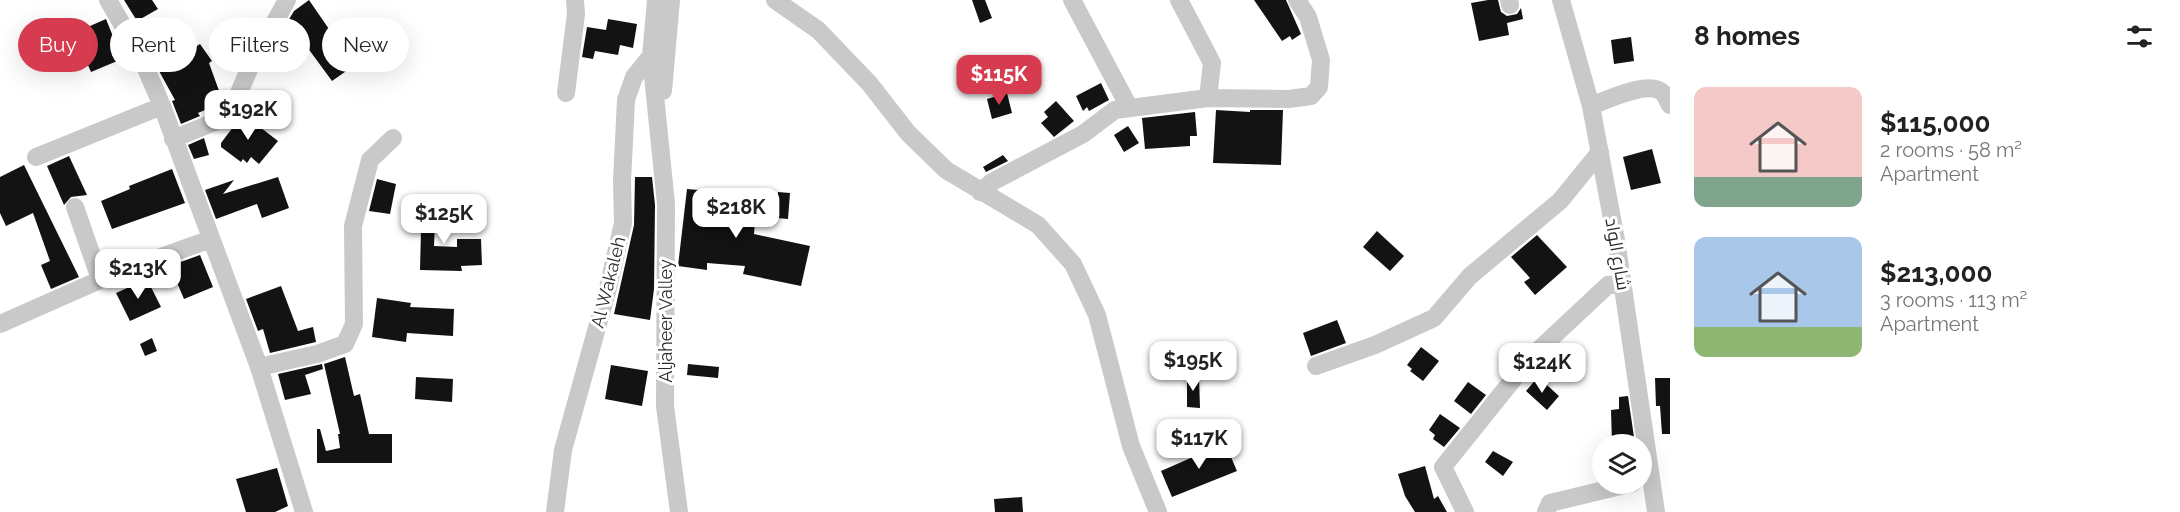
<!DOCTYPE html>
<html lang="en">
<head>
<meta charset="utf-8">
<style>
  body { margin:0; font-family:Raleway,Cairo,sans-serif; background:#f2f2f2; color:#222; height:100vh; display:flex; flex-direction:column; font-size:22px; white-space:nowrap }
  * { box-sizing:border-box; margin:0 }
  p { font-size:20px; color:#767676 }
  .icon { flex:none; width:33px; height:33px; fill:none; stroke:currentColor; stroke-width:2; stroke-linecap:round; stroke-linejoin:round }
  .map { position:relative; flex:1; overflow:hidden }
  .side { display:flex; flex-direction:column; background:#fff; width:510px }
  .side>* { flex:none }
  .guide { position:absolute; left:18px; top:18px; width:570px; height:54px; display:flex; gap:12px }
  .controls { position:absolute; left:1592px; top:434px; display:grid; gap:12px }
  .controls a { display:grid; place-items:center; width:60px; height:60px; border-radius:50%; background:#fff; box-shadow:0 6px 24px #0002; font-size:30px }
  .price { position:absolute; translate:-50% -51px; padding:0 14px; border-radius:12px; background:#fff; color:#222; font-size:20px; line-height:39px; filter:drop-shadow(0 2px 3px #0008) }
  .price::after { content:''; position:absolute; left:50%; top:36px; width:18px; height:14px; margin-left:-9px; background:inherit; clip-path:polygon(0 0,100% 0,50% 100%) }
  .price.active { background:#d63b4f; color:#fff }
  ul { padding:0; list-style:none }
  li { display:flex; align-items:center; gap:18px; height:150px; padding:0 24px }
  li span { display:grid; place-items:center; flex:none; width:168px; height:120px; border-radius:12px; color:#555 }
  li>.icon { margin-inline-start:auto }
  span .icon { width:72px; height:72px; fill:#fffc; stroke-width:1 }
  li b { font-size:26px }
  h2 { display:flex; justify-content:space-between; align-items:center; height:72px; padding:0 24px; font-size:26px }
  .tag { padding:0 21px; border-radius:27px; background:#fff; box-shadow:0 6px 24px #0002; font-size:21px; line-height:54px }
  .tag.active { background:#d63b4f; color:#fff }
  main { display:flex; flex:1; min-height:0 }
  .map>svg:first-child { display:block }
  .building { fill:#131313 }
  .lines { fill:none; stroke-linecap:round; stroke-linejoin:round }
  .minor { stroke:#c9c9c9; stroke-width:18 }
  .labels { text-anchor:middle; dominant-baseline:central; stroke-width:6; stroke-linejoin:round; paint-order:stroke }
  .street-label { font-size:18px; fill:#2c2c2c; stroke:#fff }
</style>
</head>
<body>
<main>
<div class="map">
<svg width="1670" height="512" viewBox="0 0 1670 512">
  <rect width="100%" height="100%" fill="#fff"/>
  <path class="building" d="M124,0H152L158,9L137,21Z
    M309,0L331,32L338,27L362,60L332,81L288,21L294,11Z
    M972,0H985L992,18L980,23Z
    M1254,0H1286L1301,34L1292,40L1290,36L1282,41Z
    M1488,0H1498L1501,12L1507,16L1517,14L1521,8L1523,19L1507,23L1509,35L1479,41L1471,3Z
    M106,19L122,59L91,72L74,33Z
    M608,19L637,24L633,48L620,45L618,55L595,51L593,59L582,57L587,27L606,30Z
    M1631,37L1634,61L1614,64L1611,40Z
    M200,44L212,61L209,63L222,99L216,100L212,107L198,113L200,116L181,124L172,101L175,100L159,71Z
    M1101,83L1109,100L1089,111L1087,107L1083,111L1076,96Z
    M1007,93L1012,113L992,119L987,99Z
    M1056,101L1074,121L1054,137L1041,123L1048,117L1044,112Z
    M1216,110L1250,112V110H1283L1281,165L1213,163Z
    M1195,112L1197,136H1190V146L1145,149L1142,118Z
    M243,114L278,141L259,164L251,157L247,163L243,159L241,162L221,147V143Z
    M1128,126L1139,143L1124,152L1114,135Z
    M204,138L209,155L194,159L188,145Z
    M1652,149L1661,183L1631,190L1623,157Z
    M1003,155L1008,161L986,172L983,167Z
    M69,156L87,195L71,197L64,205L47,166Z
    M24,165L79,277L51,289L41,265L50,261L33,213L6,226L0,213V177Z
    M172,169L185,203L112,229L101,201L130,189L129,186Z
    M278,177L289,208L262,218L257,204L216,219L205,190L234,180L223,194Z
    M635,177H652L655,205L654,289L650,320L614,314L634,225Z
    M377,179L396,184L390,214L369,211Z
    M687,189L757,195L754,234L810,246L801,286L743,274L745,266L707,263V270L678,266Z
    M778,192L790,193L788,219L777,218Z
    M417,202H436L434,246L457,247V239H481L482,265L461,266L462,271L420,270L421,230H416Z
    M1377,231L1404,256L1390,271L1363,247Z
    M1537,235L1567,267L1535,295L1524,282L1530,278L1511,257Z
    M200,255L213,287L184,299L172,271L177,269L175,264Z
    M147,279L161,307L130,321L116,293Z
    M281,286L298,331L313,327L316,342L270,353L263,329L258,331L246,299Z
    M377,298L411,303L410,307L454,309L453,336L407,333L406,342L372,337Z
    M1337,320L1346,343L1311,356L1303,333Z
    M152,338L157,351L145,356L140,344Z
    M1421,347L1439,361L1423,381L1410,371L1412,369L1407,365Z
    M345,357L354,396L360,394L369,434H392V463H317V429H320L326,451L340,448L338,434H340L324,364Z
    M322,364L323,369L305,375L311,394L285,400L278,374Z
    M688,364L719,367L718,378L687,375Z
    M611,365L648,371L642,406L605,399Z
    M416,377L453,379L452,402L415,399Z
    M1187,377H1199L1200,408L1187,407Z
    M1538,377L1559,396L1547,410L1526,391Z
    M1655,378H1670V434H1662L1660,406H1656Z
    M1468,382L1486,395L1471,414L1454,401Z
    M1628,396L1635,444H1612L1611,410L1619,409V397Z
    M1440,414L1460,428L1444,447L1433,439L1435,435L1429,430Z
    M1225,443L1237,471L1172,497L1161,471Z
    M1493,451L1513,462L1503,476L1485,462Z
    M1425,466L1434,499L1438,496L1447,512H1415L1405,496L1398,474Z
    M277,468L288,506L275,512H246L236,479Z
    M1022,497L1023,512H995L994,499Z"/>
  <g class="lines">
    <path class="minor" d="M108,0L141,57L162,106L259,367L304,512
      M656,0L651,56L666,204L665,406L679,512
      M775,0L818,30L869,83L908,133L946,170L1038,225L1073,264L1097,315L1131,446L1158,512
      M1072,0L1129,107
      M1179,0L1212,63L1208,98
      M1509,0L1510,5
      M1561,0L1591,106L1616,240L1656,512
      M663,91L671,0
      M566,93L576,14L575,0
      M1591,106C1607,100 1649,79 1663,93C1666,96 1668,102 1670,105
      M173,139L212,123L235,102L250,67L287,0
      M36,157L162,106
      M980,192L992,182L1083,134L1115,110L1208,98L1289,99L1311,96L1319,87L1321,60L1308,17L1297,0
      M75,207L100,279
      M0,324L111,275L211,239
      M1316,366L1375,345L1434,318L1470,276L1560,201L1600,152
      M259,367L317,354L345,344L354,324L353,226L370,160L393,138
      M555,512L563,450L608,288L623,223L622,181L626,100L634,77L651,56
      M1465,512L1443,467L1531,357L1608,285L1623,283
      M1546,512L1550,503L1633,483"/>
  </g>
  <g class="labels">
    <g class="street-label">
      <text transform="translate(1618 254) rotate(80)">شارع الواد</text>
      <text transform="translate(608 282) rotate(-76)">Al Wakaleh</text>
      <text transform="translate(665 321) rotate(-90)">Aljaheer Valley</text>
    </g>
  </g>
</svg>
<div class="controls">
<a><svg class="icon" aria-label="layers" viewBox="0 0 24 24"><path d="M12 4l9 5-9 5-9-5zM3 14l9 5 9-5"/></svg></a>
</div>
<b class="price active" style="left:999px;top:106px">$115K</b>
<b class="price" style="left:248px;top:141px">$192K</b>
<b class="price" style="left:736px;top:239px">$218K</b>
<b class="price" style="left:444px;top:245px">$125K</b>
<b class="price" style="left:138px;top:300px">$213K</b>
<b class="price" style="left:1193px;top:392px">$195K</b>
<b class="price" style="left:1542px;top:394px">$124K</b>
<b class="price" style="left:1199px;top:470px">$117K</b>
<div class="guide">
<a class="tag active">Buy</a>
<a class="tag">Rent</a>
<a class="tag">Filters</a>
<a class="tag">New</a>
</div>
</div>
<section class="side">
<h2>8 homes<svg class="icon" aria-label="filters" viewBox="0 0 24 24"><path d="M4 7h16M4 17h16"/><circle cx="9" cy="7" r="2"/><circle cx="15" cy="17" r="2"/></svg></h2>
<ul>
<li><span style="background:linear-gradient(#f6c9c9 75%,#7fa58c 0)"><svg class="icon" aria-label="home" viewBox="0 0 24 24"><path d="M3 11l9-7 9 7M6 9v11h12V9"/></svg></span><div><b>$115,000</b><p>2 rooms · 58 m²</p><p>Apartment</p></div></li>
<li><span style="background:linear-gradient(#a9c7e8 75%,#8fb573 0)"><svg class="icon" aria-label="home" viewBox="0 0 24 24"><path d="M3 11l9-7 9 7M6 9v11h12V9"/></svg></span><div><b>$213,000</b><p>3 rooms · 113 m²</p><p>Apartment</p></div></li>
</ul>
</section>
</main>
</body>
</html>
